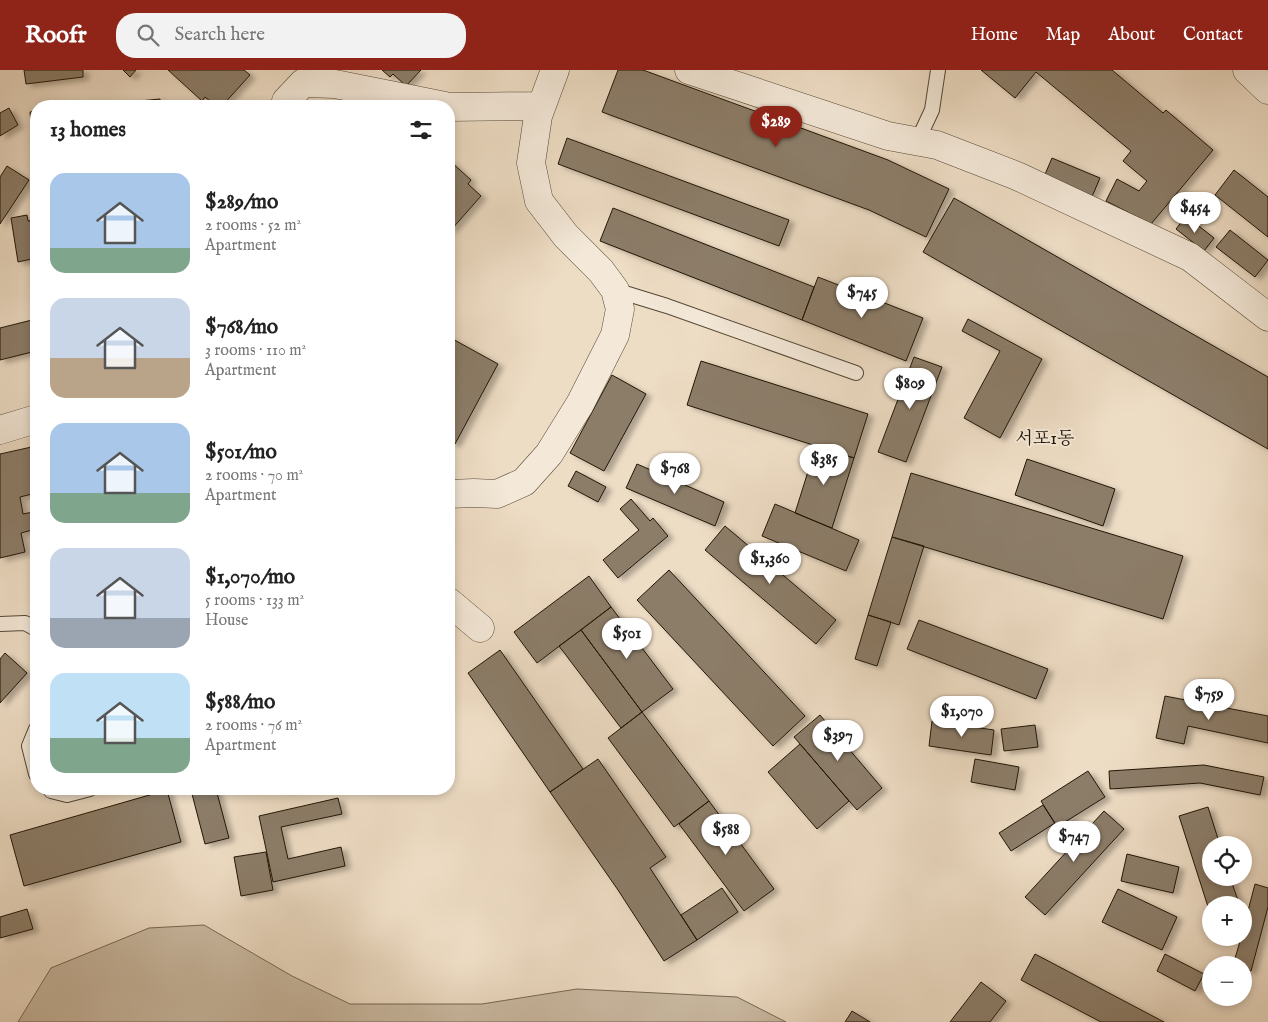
<!DOCTYPE html>
<html lang="en">
<head>
<meta charset="utf-8">
<style>
  body { margin:0; font-family:"IM FELL English","Noto Serif KR",serif; background:#f2f2f2; color:#222; height:100vh; display:flex; flex-direction:column; font-size:19px; white-space:nowrap }
  * { box-sizing:border-box; margin:0 }
  p { font-size:16px; color:#767676 }
  .icon { flex:none; width:28px; height:28px; fill:none; stroke:currentColor; stroke-width:2; stroke-linecap:round; stroke-linejoin:round }
  .map { position:relative; flex:1; overflow:hidden }
  .sheet { position:absolute; left:30px; top:30px; width:425px; height:695px; display:flex; flex-direction:column; background:#fff; border-radius:20px; box-shadow:0 2px 8px #0003 }
  .sheet>* { flex:none }
  .buttons { position:absolute; left:1202px; top:766px; display:grid; gap:10px }
  .buttons a { display:grid; place-items:center; width:50px; height:50px; border-radius:50%; background:#fff; box-shadow:0 2px 8px #0003; font-size:25px }
  .price { position:absolute; translate:-50% -42px; padding:0 11px; border-radius:18px; background:#fff; color:#222; font-size:16px; line-height:32px; filter:drop-shadow(0 1px 2px #0008) }
  .price::after { content:''; position:absolute; left:50%; top:30px; width:15px; height:11px; margin-left:-8px; background:inherit; clip-path:polygon(0 0,100% 0,50% 100%) }
  .price.selected { background:#8f2418; color:#fff }
  ul { padding:0; list-style:none }
  li { display:flex; align-items:center; gap:15px; height:125px; padding:0 20px }
  li span { display:grid; place-items:center; flex:none; width:140px; height:100px; border-radius:15px; color:#555 }
  li>.icon { margin-inline-start:auto }
  span .icon { width:60px; height:60px; fill:#fffc; stroke-width:1 }
  li b { font-size:21px }
  h2 { display:flex; justify-content:space-between; align-items:center; height:60px; padding:0 20px; font-size:21px }
  header { display:flex; align-items:center; gap:30px; box-sizing:border-box; height:70px; padding:0 25px; background:#8f2418; color:#fff }
  header strong { font-size:24px }
  nav { display:flex; gap:28px; margin-inline-start:auto; font-size:18px }
  .search { width:350px; height:45px; background:#f2f2f2; display:flex; align-items:center; gap:12px; box-sizing:border-box; padding:0 18px; border-radius:20px; color:#767676; font-size:19px }
  .map>svg:first-child { display:block }
  .green { fill:#cbbba4; stroke:#766854 }
  .building { fill:#8c7d69; stroke:#211605; filter:url(#shadow) }
  .lines { fill:none; stroke-linecap:round; stroke-linejoin:round }
  .service-casing { stroke:#544835; stroke-width:16 }
  .minor-casing { stroke:#544835; stroke-width:29 }
  .service { stroke:#f4e9d9; stroke-width:14 }
  .minor { stroke:#f4e9d9; stroke-width:28 }
  .labels { text-anchor:middle; dominant-baseline:central; stroke-width:4; stroke-linejoin:round; paint-order:stroke }
  .quarter-label { font-size:18px; fill:#211605; stroke:#f4e9d9 }
</style>
</head>
<body>
<header>
<strong>Roofr</strong>
<div class="search"><svg class="icon" aria-label="search" viewBox="0 0 24 24"><circle cx="10" cy="10" r="6"/><path d="M15 15l6 6"/></svg>Search here</div>
<nav><a>Home</a><a>Map</a><a>About</a><a>Contact</a></nav>
</header>
<div class="map">
<svg width="1268" height="952" viewBox="0 0 1268 952">
  <defs>
    <filter id="shadow"><feDropShadow dx="5.5" dy="3" stdDeviation="2.5" flood-color="#0004"/></filter>
  </defs>
  <rect width="100%" height="100%" fill="#eeddc5"/>
  <filter id="stains"><feTurbulence type="fractalNoise" baseFrequency=".004" numOctaves="4"/><feColorMatrix values="0 0 0 0 .2 0 0 0 0 .09 0 0 0 0 .02 0 0 0 .5 -.17"/></filter>
  <radialGradient id="worn" r=".72"><stop offset=".6" stop-color="#630" stop-opacity="0"/><stop offset="1" stop-color="#630" stop-opacity=".3"/></radialGradient>
  <path class="green" d="M204,855L292,906L350,934H482L577,919L737,927L786,952H18L51,898L149,858Z"/>
  <path class="building" d="M24,0H83V7L26,14Z
    M123,0H136L130,7Z
    M168,0H244L250,5L222,36H216L205,27L202,31Z
    M382,0H421L406,16L393,4L390,7Z
    M618,0H643L888,90L949,119L926,167L869,140L602,42Z
    M981,0H1112L1163,43L1166,40L1213,80L1151,154L1106,131L1117,109L1139,121L1147,111L1123,91L1131,81L1036,2L1015,28Z
    M160,29L161,36H98V35Z
    M9,38L18,55L0,66V43Z
    M36,41V73L33,74L30,42Z
    M567,68L789,150L779,176L558,94Z
    M1052,88L1100,108L1091,129L1043,109Z
    M449,90L471,110L468,114L481,126L451,160L449,158Z
    M7,96L29,110L0,154V107Z
    M1234,100L1268,127V167L1215,125Z
    M954,128L1268,307V379L923,182Z
    M613,138L814,217L802,250L600,171Z
    M27,145L28,151L36,150V188L18,192L11,148Z
    M1186,146L1214,168L1204,181L1176,159Z
    M1230,160L1268,190L1255,207L1216,177Z
    M818,207L923,248L906,291L802,250Z
    M36,249V281L0,290V258Z
    M968,249L1042,289L1000,368L964,348L1000,281L962,261Z
    M449,267L498,294L455,374L449,371Z
    M914,287L942,297L906,392L878,382Z
    M701,291L868,344L854,388L687,335Z
    M612,305L646,324L604,401L570,383Z
    M36,376V423L20,427L23,444L33,442L36,459L21,463L25,482L0,488V384Z
    M816,376L854,388L832,458L795,443Z
    M1027,389L1115,419L1103,456L1015,425Z
    M637,394L724,432L715,456L626,418Z
    M576,401L606,417L598,432L568,416Z
    M911,403L1183,486L1163,549L892,467Z
    M631,429L650,451L653,448L668,466L618,508L603,490L639,460L620,439Z
    M775,434L859,470L846,501L762,466Z
    M725,456L836,550L816,574L705,480Z
    M892,467L924,476L899,555L868,545Z
    M669,500L805,646L773,676L637,530Z
    M589,506L611,537L537,593L514,562Z
    M611,537L673,619L642,642L581,560Z
    M868,545L891,552L877,596L855,589Z
    M919,550L1048,599L1036,629L907,579Z
    M581,560L642,642L621,658L559,576Z
    M500,580L583,699L550,722L468,603Z
    M5,583L27,603L0,633V589Z
    M1165,626L1268,646V673L1188,656L1184,674L1156,668Z
    M642,642L709,731L674,757L608,668Z
    M820,645L882,718L857,740L794,667Z
    M932,651L994,660L991,685L929,676Z
    M1035,655L1038,677L1004,681L1001,659Z
    M800,674L849,731L817,759L768,702Z
    M598,689L666,787L650,798L697,870L664,891L618,820L550,722Z
    M975,689L1019,697L1015,720L971,712Z
    M1204,695L1264,707L1260,725L1200,713L1110,719L1109,701Z
    M1088,701L1105,727L1057,757L1041,731Z
    M208,719H216L229,768L205,774L192,724Z
    M167,720L181,772L24,816L10,765Z
    M338,728L342,744L281,757L288,789L341,777L345,796L273,812L259,746Z
    M709,731L774,819L744,841L679,754Z
    M1043,735L1055,753L1011,781L999,763Z
    M1208,737L1220,775H1211V808H1230L1239,833L1233,835H1211L1210,843L1179,746Z
    M1104,741L1124,759L1045,845L1025,827Z
    M266,782L273,820L241,826L234,787Z
    M1127,784L1179,797L1173,823L1121,811Z
    M1255,814L1268,818V837L1251,901L1244,899V895H1233L1241,868H1244V856Z
    M722,818L738,842L697,870L681,845Z
    M1118,819L1177,847L1162,880L1102,852Z
    M27,839L33,859L0,868V847Z
    M1035,884L1164,952H1101L1021,910Z
    M1165,884L1204,904L1195,921L1157,901Z
    M981,912L1006,931L990,952H950Z
    M852,941L870,952H845Z"/>
  <g class="lines">
    <defs>
      <path id="service" d="M917,72L932,40L938,0
        M615,220L667,236L856,303
        M0,554L25,553L36,559
        M36,659L29,676L36,704
        M50,719L51,721L67,725L90,719"/>
      <path id="minor" d="M689,0L888,66L937,75L1017,106L1190,187L1268,247
        M1247,0L1268,20
        M285,36L286,31L303,13L335,14L445,36
        M449,37L541,36
        M0,360L36,349
        M449,424L474,423L497,424L524,412L549,384L580,334L615,265L620,239L615,220L601,201L566,166L539,131L531,93L538,46L555,0
        M449,532L480,558"/>
    </defs>
    <use href="#service" class="service-casing"/>
    <use href="#minor" class="minor-casing"/>
    <use href="#service" class="service"/>
    <use href="#minor" class="minor"/>
  </g>
  <g class="labels">
    <g class="quarter-label">
      <text x="1045" y="369">서포1동</text>
    </g>
  </g>
  <rect width="100%" height="100%" filter="url(#stains)"/>
  <rect width="100%" height="100%" fill="url(#worn)"/>
</svg>
<div class="buttons">
<a><svg class="icon" aria-label="locate" viewBox="0 0 24 24"><circle cx="12" cy="12" r="6"/><path d="M12 2v4M12 18v4M2 12h4M18 12h4"/></svg></a>
<a>+</a>
<a>−</a>
</div>
<b class="price selected" style="left:776px;top:78px">$289</b>
<b class="price" style="left:1195px;top:164px">$454</b>
<b class="price" style="left:862px;top:249px">$745</b>
<b class="price" style="left:910px;top:340px">$809</b>
<b class="price" style="left:824px;top:416px">$385</b>
<b class="price" style="left:675px;top:425px">$768</b>
<b class="price" style="left:770px;top:515px">$1,360</b>
<b class="price" style="left:627px;top:590px">$501</b>
<b class="price" style="left:1209px;top:651px">$759</b>
<b class="price" style="left:962px;top:668px">$1,070</b>
<b class="price" style="left:838px;top:692px">$397</b>
<b class="price" style="left:726px;top:786px">$588</b>
<b class="price" style="left:1074px;top:793px">$747</b>
<section class="sheet">
<h2>13 homes<svg class="icon" aria-label="filters" viewBox="0 0 24 24"><path d="M4 7h16M4 17h16"/><circle cx="9" cy="7" r="2"/><circle cx="15" cy="17" r="2"/></svg></h2>
<ul>
<li><span style="background:linear-gradient(#a9c7e8 75%,#7fa58c 0)"><svg class="icon" aria-label="home" viewBox="0 0 24 24"><path d="M3 11l9-7 9 7M6 9v11h12V9"/></svg></span><div><b>$289/mo</b><p>2 rooms · 52 m²</p><p>Apartment</p></div></li>
<li><span style="background:linear-gradient(#c9d6e8 60%,#b9a48a 0)"><svg class="icon" aria-label="home" viewBox="0 0 24 24"><path d="M3 11l9-7 9 7M6 9v11h12V9"/></svg></span><div><b>$768/mo</b><p>3 rooms · 110 m²</p><p>Apartment</p></div></li>
<li><span style="background:linear-gradient(#a9c7e8 70%,#7fa58c 0)"><svg class="icon" aria-label="home" viewBox="0 0 24 24"><path d="M3 11l9-7 9 7M6 9v11h12V9"/></svg></span><div><b>$501/mo</b><p>2 rooms · 70 m²</p><p>Apartment</p></div></li>
<li><span style="background:linear-gradient(#c9d6e8 70%,#9aa5b1 0)"><svg class="icon" aria-label="home" viewBox="0 0 24 24"><path d="M3 11l9-7 9 7M6 9v11h12V9"/></svg></span><div><b>$1,070/mo</b><p>5 rooms · 133 m²</p><p>House</p></div></li>
<li><span style="background:linear-gradient(#bfe0f5 65%,#7fa58c 0)"><svg class="icon" aria-label="home" viewBox="0 0 24 24"><path d="M3 11l9-7 9 7M6 9v11h12V9"/></svg></span><div><b>$588/mo</b><p>2 rooms · 76 m²</p><p>Apartment</p></div></li>
</ul>
</section>
</div>
</body>
</html>
